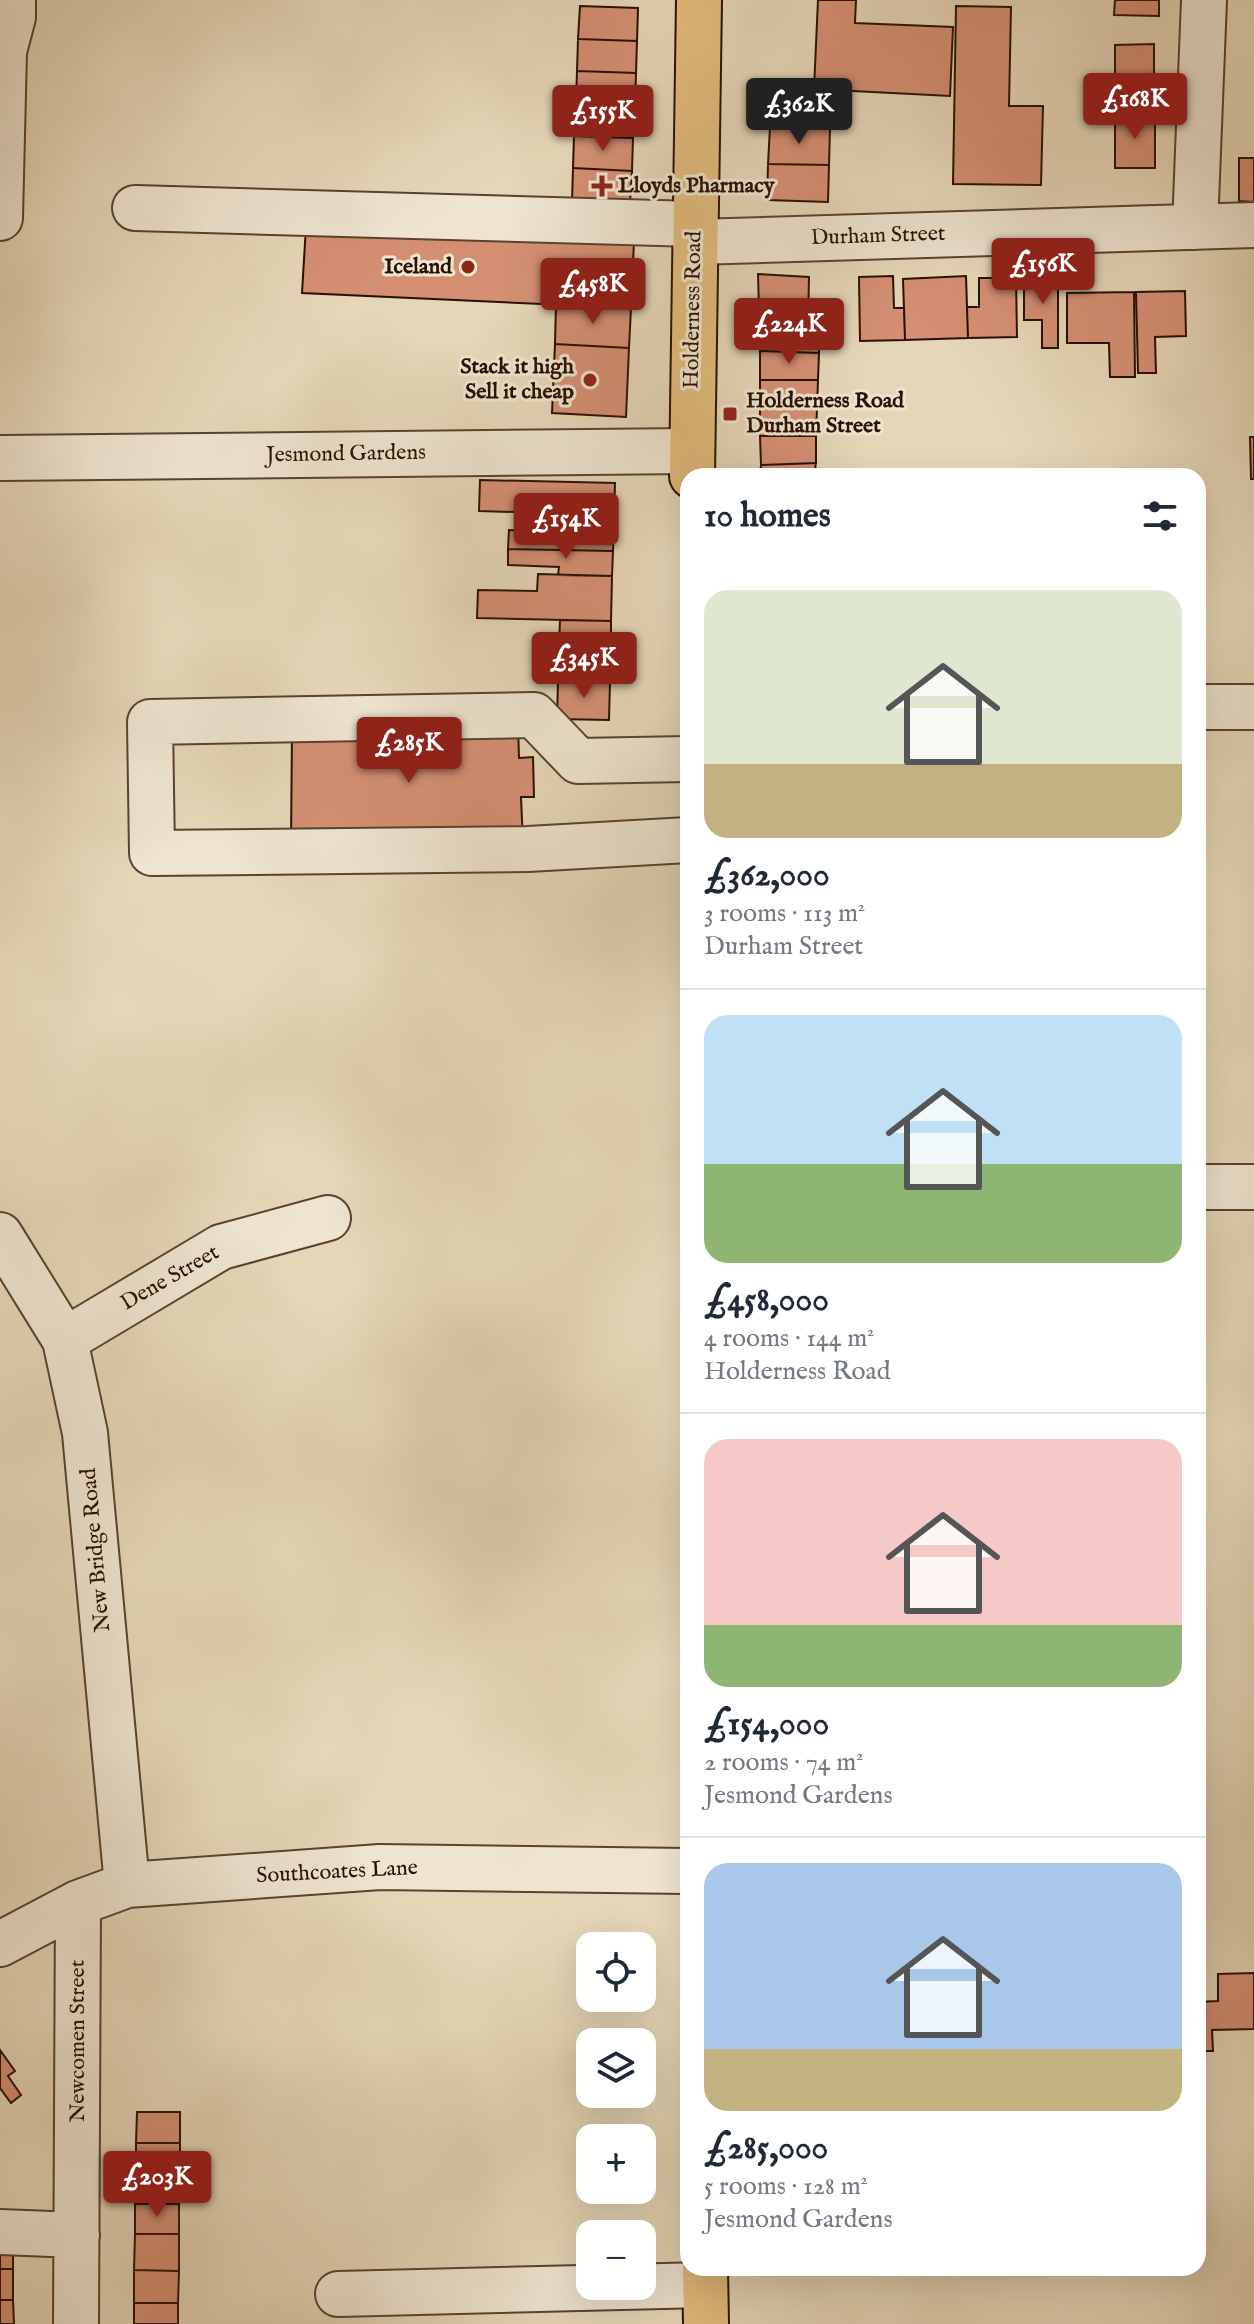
<!DOCTYPE html>
<html lang="en">
<head>
<meta charset="utf-8">
<style>
  body { margin:0; font-family:"IM FELL English",serif; background:#f2f2f3; color:#1f2937; height:100vh; display:flex; flex-direction:column; font-size:30px; white-space:nowrap }
  * { box-sizing:border-box; margin:0 }
  p { font-size:26px; color:#747a83 }
  .icon { flex:none; width:44px; height:44px; fill:none; stroke:currentColor; stroke-width:2; stroke-linecap:round; stroke-linejoin:round }
  .map { position:relative; flex:1; overflow:hidden }
  .drawer { position:absolute; left:680px; top:468px; width:526px; height:1808px; display:flex; flex-direction:column; background:#fff; border-radius:24px; box-shadow:0 8px 32px #0002 }
  .drawer>* { flex:none }
  .tools { position:absolute; left:576px; top:1932px; display:grid; gap:16px }
  .tools a { display:grid; place-items:center; width:80px; height:80px; border-radius:16px; background:#fff; box-shadow:0 8px 32px #0002; font-size:40px }
  .price { position:absolute; translate:-50% -68px; padding:0 18px; border-radius:8px; background:#8f2418; color:#fff; font-size:26px; line-height:52px; filter:drop-shadow(0 2px 4px #0008) }
  .price::after { content:''; position:absolute; left:50%; top:48px; width:24px; height:18px; margin-left:-12px; background:inherit; clip-path:polygon(0 0,100% 0,50% 100%) }
  .price.on { background:#222; color:#fff }
  ul { padding:0; list-style:none }
  li { display:grid; align-content:center; gap:16px; height:424px; padding:0 24px }
  li+li { border-top:2px solid #e0e1e3 }
  li span { display:grid; place-items:center; height:248px; border-radius:24px; color:#555 }
  li>.icon { margin-inline-start:auto }
  span .icon { width:144px; height:144px; fill:#fffc; stroke-width:1 }
  li b { font-size:34px }
  h2 { display:flex; justify-content:space-between; align-items:center; height:96px; padding:0 24px; font-size:34px }
  .map>svg:first-child { display:block }
  .building { fill:#d48f73; stroke:#2a1001; stroke-width:2 }
  .lines { fill:none; stroke-linecap:round; stroke-linejoin:round }
  .minor-casing { stroke:#59422e; stroke-width:48 }
  .highway-casing { stroke:#2a1001; stroke-width:48 }
  .minor { stroke:#eee4d0; stroke-width:44 }
  .highway { stroke:#e2bb7c; stroke-width:44 }
  .poi-dot { fill:#8f2418; stroke:#eee4d0; stroke-width:3 }
  .labels { text-anchor:middle; dominant-baseline:central; stroke-width:6; stroke-linejoin:round; paint-order:stroke }
  .poi-label { font-size:22px; font-weight:bold; fill:#2a1001; stroke:#eee4d0; text-anchor:start }
  .street-label { font-size:22px; fill:#2a1001; stroke:#eee4d0 }
</style>
</head>
<body>
<div class="map">
<svg width="1254" height="2324" viewBox="0 0 1254 2324">
  <rect width="100%" height="100%" fill="#e5d6b7"/>
  <filter id="stains"><feTurbulence type="fractalNoise" baseFrequency=".0025" numOctaves="4"/><feColorMatrix values="0 0 0 0 .2 0 0 0 0 .09 0 0 0 0 .02 0 0 0 .5 -.17"/></filter>
  <radialGradient id="worn" r=".72"><stop offset=".6" stop-color="#630" stop-opacity="0"/><stop offset="1" stop-color="#630" stop-opacity=".3"/></radialGradient>
  <path class="building" d="M818,0H856L855,23L953,27L950,96L814,89Z
    M1115,0H1159V16L1114,15Z
    M580,6L638,8L637,41L578,39Z
    M956,6L1011,7L1009,106H1043L1041,185L953,184Z
    M578,39L637,41L636,73L577,71Z
    M1154,44V88L1115,89V45Z
    M577,71L636,73L635,106L576,103Z
    M576,103L635,106L633,138L574,136Z
    M1155,114V168H1115V115Z
    M770,127L830,129L829,165L768,164Z
    M574,136L633,138L632,171L573,168Z
    M1239,158H1254V202L1239,201Z
    M768,164L829,165L828,202L767,200Z
    M573,168L632,171L630,203L572,201Z
    M306,226L634,241L631,308L302,293Z
    M758,274L809,277L808,323L819,330V353L760,351Z
    M1024,275H1058V348H1042V320H1024Z
    M893,276L894,308H904L905,340L860,341L859,277Z
    M966,276L968,338L905,340L903,279Z
    M979,278H1016L1017,337L968,338L967,307H979Z
    M1185,291L1186,336L1155,337L1156,373H1138L1136,292Z
    M1134,292L1135,377H1110L1109,343H1067V293Z
    M556,304L631,308L629,348L555,344Z
    M555,344L629,348L626,417L552,413Z
    M760,351L819,353L818,380H760Z
    M760,380H818L817,408H760Z
    M760,408H817L816,436H760Z
    M760,436H816V463L761,465Z
    M1250,437H1254V479H1251Z
    M816,463L814,476H760L761,465Z
    M480,480L615,483L614,515L479,511Z
    M561,513L614,515L613,551L508,549L509,530L560,532Z
    M508,549L613,551L612,576L558,575L559,567L508,565Z
    M538,574L612,576L611,621L477,618L478,590L537,591Z
    M560,620L611,621V646L559,645Z
    M559,645L611,646L610,682L558,681Z
    M558,681L610,682L609,720L557,719Z
    M518,725L519,758L533,757L534,797H521L523,843L291,844L292,729Z
    M1254,1973V2029L1212,2030L1213,2051H1198V2002L1218,2001V1974Z
    M0,2050L15,2071L8,2076L21,2095L11,2103L0,2088Z
    M137,2112H180V2143H136Z
    M136,2143H180V2174L136,2173Z
    M136,2173L180,2174L179,2204H135Z
    M135,2204H179V2234H135Z
    M135,2234H179V2271L134,2270Z
    M0,2242H13V2269H0Z
    M0,2269H13V2300H0Z
    M134,2270L179,2271L178,2303H134Z
    M0,2300H13L14,2324H0Z
    M134,2303H178V2324H134Z"/>
  <g class="lines">
    <defs>
      <path id="minor" d="M135,208L695,224
        M0,218L4,51L13,17V0
        M1195,227L1204,0
        M695,242L1254,225
        M0,458L691,451
        M1198,707H1254
        M688,759L578,761L534,715L150,722L152,853L528,849L688,840
        M1198,1187H1254
        M0,1235L65,1340L85,1433L127,1885
        M65,1340L221,1247L328,1218
        M0,1944L78,1903L127,1885L380,1867L688,1871
        M0,2232L77,2235
        M338,2294L705,2285
        M76,2324L78,1903"/>
      <path id="highway" d="M692,476L699,0
        M705,2268L706,2324"/>
    </defs>
    <use href="#minor" class="minor-casing"/>
    <use href="#highway" class="highway-casing"/>
    <use href="#minor" class="minor"/>
    <use href="#highway" class="highway"/>
  </g>
  <g class="poi-dot">
    <path d="M598 174h8v8h8v8h-8v8h-8v-8h-8v-8h8z"/>
    <circle cx="468" cy="267" r="8"/>
    <circle cx="590" cy="380" r="8"/>
    <rect x="722" y="406" width="16" height="16" rx="4"/>
  </g>
  <g class="labels">
    <g class="poi-label">
      <text x="618" y="186">Lloyds Pharmacy</text>
      <text x="452" y="267" text-anchor="end">Iceland</text>
      <text x="574" y="367" text-anchor="end">Stack it high<tspan x="574" dy="25">Sell it cheap</tspan></text>
      <text x="746" y="401">Holderness Road<tspan x="746" dy="25">Durham Street</tspan></text>
    </g>
    <g class="street-label">
      <text transform="translate(878 236) rotate(-2)">Durham Street</text>
      <text transform="translate(693 310) rotate(-89)">Holderness Road</text>
      <text transform="translate(346 454) rotate(-1)">Jesmond Gardens</text>
      <text transform="translate(170 1278) rotate(-30)">Dene Street</text>
      <text transform="translate(96 1550) rotate(-95)">New Bridge Road</text>
      <text transform="translate(337 1872) rotate(-3)">Southcoates Lane</text>
      <text transform="translate(78 2041) rotate(-90)">Newcomen Street</text>
    </g>
  </g>
  <rect width="100%" height="100%" filter="url(#stains)"/>
  <rect width="100%" height="100%" fill="url(#worn)"/>
</svg>
<div class="tools">
<a><svg class="icon" aria-label="locate" viewBox="0 0 24 24"><circle cx="12" cy="12" r="6"/><path d="M12 2v4M12 18v4M2 12h4M18 12h4"/></svg></a>
<a><svg class="icon" aria-label="layers" viewBox="0 0 24 24"><path d="M12 4l9 5-9 5-9-5zM3 14l9 5 9-5"/></svg></a>
<a>+</a>
<a>−</a>
</div>
<b class="price" style="left:1135px;top:141px">£168K</b>
<b class="price on" style="left:799px;top:146px">£362K</b>
<b class="price" style="left:603px;top:153px">£155K</b>
<b class="price" style="left:1043px;top:306px">£156K</b>
<b class="price" style="left:593px;top:326px">£458K</b>
<b class="price" style="left:789px;top:366px">£224K</b>
<b class="price" style="left:566px;top:561px">£154K</b>
<b class="price" style="left:584px;top:700px">£345K</b>
<b class="price" style="left:409px;top:785px">£285K</b>
<b class="price" style="left:157px;top:2219px">£203K</b>
<section class="drawer">
<h2>10 homes<svg class="icon" aria-label="filters" viewBox="0 0 24 24"><path d="M4 7h16M4 17h16"/><circle cx="9" cy="7" r="2"/><circle cx="15" cy="17" r="2"/></svg></h2>
<ul>
<li><span style="background:linear-gradient(#dfe7d0 70%,#c2b280 0)"><svg class="icon" aria-label="home" viewBox="0 0 24 24"><path d="M3 11l9-7 9 7M6 9v11h12V9"/></svg></span><div><b>£362,000</b><p>3 rooms · 113 m²</p><p>Durham Street</p></div></li>
<li><span style="background:linear-gradient(#bfe0f5 60%,#8fb573 0)"><svg class="icon" aria-label="home" viewBox="0 0 24 24"><path d="M3 11l9-7 9 7M6 9v11h12V9"/></svg></span><div><b>£458,000</b><p>4 rooms · 144 m²</p><p>Holderness Road</p></div></li>
<li><span style="background:linear-gradient(#f6c9c9 75%,#8fb573 0)"><svg class="icon" aria-label="home" viewBox="0 0 24 24"><path d="M3 11l9-7 9 7M6 9v11h12V9"/></svg></span><div><b>£154,000</b><p>2 rooms · 74 m²</p><p>Jesmond Gardens</p></div></li>
<li><span style="background:linear-gradient(#a9c7e8 75%,#c2b280 0)"><svg class="icon" aria-label="home" viewBox="0 0 24 24"><path d="M3 11l9-7 9 7M6 9v11h12V9"/></svg></span><div><b>£285,000</b><p>5 rooms · 128 m²</p><p>Jesmond Gardens</p></div></li>
</ul>
</section>
</div>
</body>
</html>
